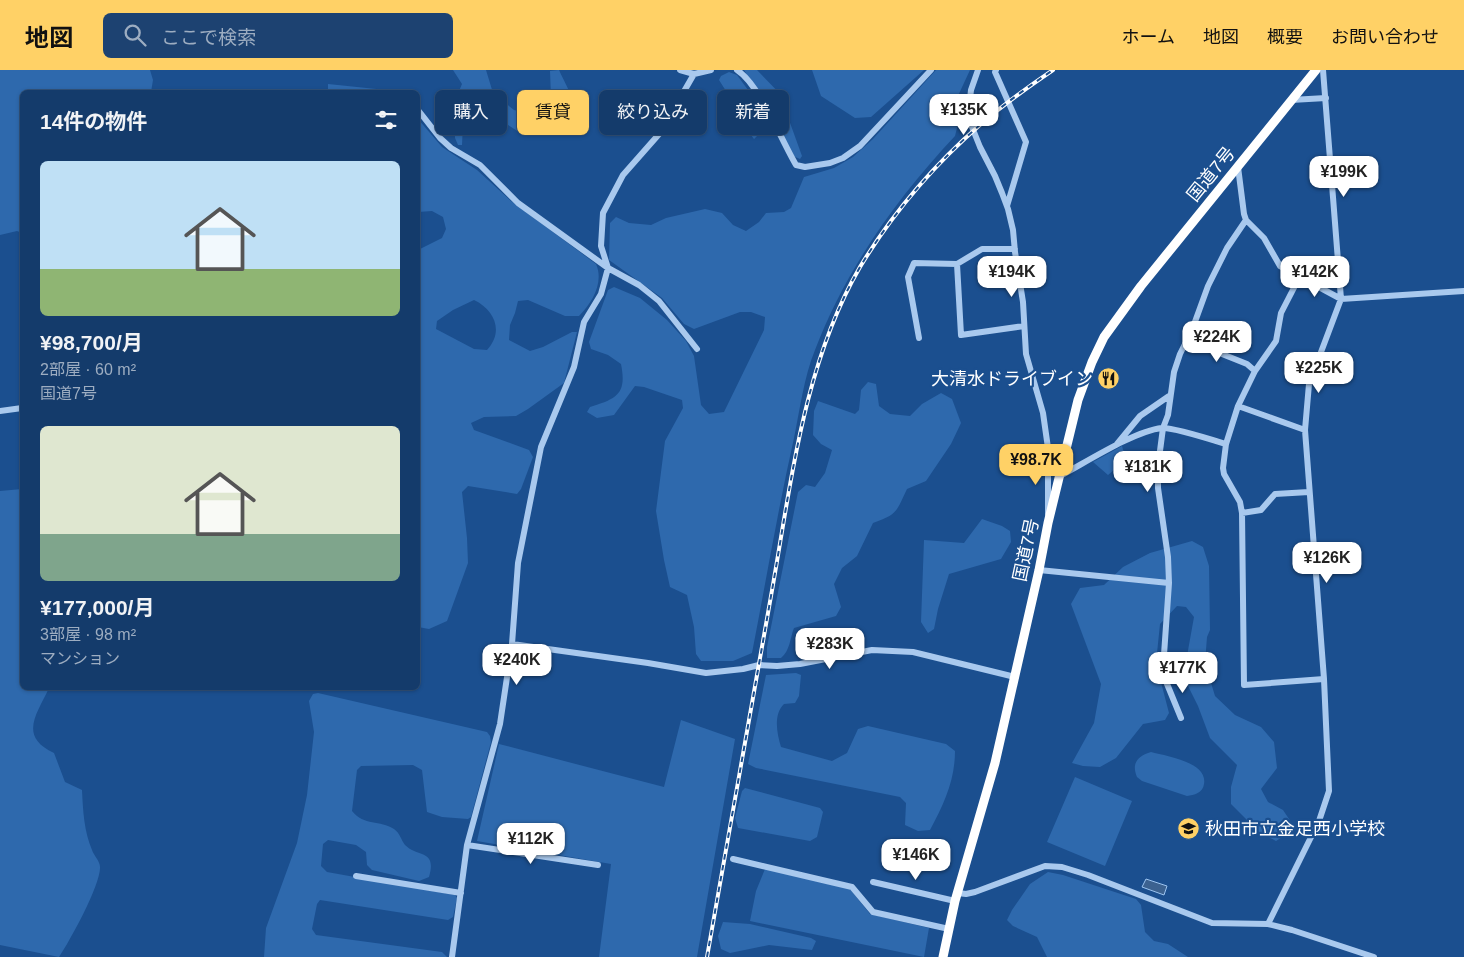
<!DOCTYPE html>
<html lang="ja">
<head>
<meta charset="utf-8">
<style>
  body { margin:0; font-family:Arial,"Noto Sans JP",sans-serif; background:#1d4271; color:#f1f3f6; height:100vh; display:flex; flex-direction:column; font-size:19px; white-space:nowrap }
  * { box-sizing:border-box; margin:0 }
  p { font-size:16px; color:#9dadc1 }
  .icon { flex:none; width:28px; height:28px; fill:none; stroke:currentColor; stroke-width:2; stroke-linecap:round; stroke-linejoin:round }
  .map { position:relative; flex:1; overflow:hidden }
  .panel { position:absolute; left:20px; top:20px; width:400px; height:600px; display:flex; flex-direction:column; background:#143b6b; border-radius:8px; box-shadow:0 1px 4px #0004,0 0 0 1px #33557e }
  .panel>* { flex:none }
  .top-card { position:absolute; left:435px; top:20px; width:475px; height:45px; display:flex; gap:10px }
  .price { position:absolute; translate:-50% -42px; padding:0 11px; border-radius:10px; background:#fff; color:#222; font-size:16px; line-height:32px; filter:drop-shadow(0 1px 2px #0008) }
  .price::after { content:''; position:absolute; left:50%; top:30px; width:15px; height:11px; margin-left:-8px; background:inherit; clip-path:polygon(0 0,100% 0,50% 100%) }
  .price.on { background:#ffd166; color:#111 }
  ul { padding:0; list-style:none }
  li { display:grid; align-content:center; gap:10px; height:265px; padding:0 20px }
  li span { display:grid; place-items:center; height:155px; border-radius:8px; color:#555 }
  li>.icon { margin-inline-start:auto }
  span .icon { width:90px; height:90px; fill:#fffc; stroke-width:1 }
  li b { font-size:21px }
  h2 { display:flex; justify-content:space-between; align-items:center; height:60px; padding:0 20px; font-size:21px }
  .pill { padding:0 18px; border-radius:8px; background:#143b6b; box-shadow:0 1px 4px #0004,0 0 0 1px #33557e; font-size:18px; line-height:45px }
  .pill.on { background:#ffd166; color:#111 }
  header { display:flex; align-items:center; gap:30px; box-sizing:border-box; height:70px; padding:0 25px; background:#ffd166; color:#111 }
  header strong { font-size:24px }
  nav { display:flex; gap:28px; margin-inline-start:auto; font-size:18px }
  .search { width:350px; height:45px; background:#1d4271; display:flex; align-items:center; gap:12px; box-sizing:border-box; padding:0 18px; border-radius:8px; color:#9dadc1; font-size:19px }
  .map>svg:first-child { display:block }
  .green { fill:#2e69ad; fill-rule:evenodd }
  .water { fill:#3c6290; stroke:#9cc4f0 }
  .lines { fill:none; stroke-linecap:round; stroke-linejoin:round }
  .minor { stroke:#a9c9ee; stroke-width:6 }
  .highway { stroke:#fff; stroke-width:9 }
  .rail-casing { stroke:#fff; stroke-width:4 }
  .rail { stroke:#1b4f8f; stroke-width:2; stroke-dasharray:5.5; stroke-linecap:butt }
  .labels { text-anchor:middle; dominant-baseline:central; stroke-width:4.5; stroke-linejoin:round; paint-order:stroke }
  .street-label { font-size:18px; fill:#fff; stroke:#1b4f8f }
  .poi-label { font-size:18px; fill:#fff; stroke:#1b4f8f; text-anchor:end }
</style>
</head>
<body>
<header>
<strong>地図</strong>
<div class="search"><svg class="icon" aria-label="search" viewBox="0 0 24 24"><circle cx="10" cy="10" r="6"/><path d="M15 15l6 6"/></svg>ここで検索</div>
<nav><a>ホーム</a><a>地図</a><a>概要</a><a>お問い合わせ</a></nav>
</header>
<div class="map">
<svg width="1464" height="887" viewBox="0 0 1464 887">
  <rect width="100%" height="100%" fill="#1b4f8f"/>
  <path class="green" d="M0,0H150L153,10L151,22H22V163L17,161L0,165Z
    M453,0H486L493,23L514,40L531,44L545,37L551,27L550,1L559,0C563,9 569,19 572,29C579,54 542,60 525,66L491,44H475L467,47L463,54L462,75H458L455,68L454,33L462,14Z
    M744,0H757L789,33V50L802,86L800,89L793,86Z
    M812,0H924L871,47L855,48L821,26Z
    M936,0H970L957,28V58L955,66C896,129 846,199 815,280C804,307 800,339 794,368C778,439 766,511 752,583L733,591H701L696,584L694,557L687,525L670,517L664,490L656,441L665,371L683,338L682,330L644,317L635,316L614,345L597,348L587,342L590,337C617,329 627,324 621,294L608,285L591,279L589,272L608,220L614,217L640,228L667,250L686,271L694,286L701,335L709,344L724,342L764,260L765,247L751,242H740L694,259L684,254L662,228L609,190L610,153L616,147L629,153L651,155L666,148L705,139L722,143L733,155L746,161L759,152L766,143L784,142L791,138L804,107L834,98L853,87L873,69Z
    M729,2L737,5L759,35L767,49L766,57L754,69L748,61L735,55L727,43L726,21L719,10L721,6Z
    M328,14L386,20L390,22H328Z
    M418,49L442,77L477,100L511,131L596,194C604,212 593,232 579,246H565L528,230L518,231L515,243L510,255L509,270L530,281L543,277L572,262H577L564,313L528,339L516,346L484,347L471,353L474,360L529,380L533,387L521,419L517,424L468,416L462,422L467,468L468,493L447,551L429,559L418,557V180L442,168L446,159L443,147L432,141L418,142ZM474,230C495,240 504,262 487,280L474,279L436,259L437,251L453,240Z
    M868,312L876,314L879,336L890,344L910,346L922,334L941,323L952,329L961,353L951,374L926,411L907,419C896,442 898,444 873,453L857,486L842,498L834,514L841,537L836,546L794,558C790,568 790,581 781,588H767V577L798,422L806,415L815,417L825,403L832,380L821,374L813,365L814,341L818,331L855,344L859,340L861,320Z
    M1122,376L1126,390L1108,405L1093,392Z
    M22,419V618H49C37,644 18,666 54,683L65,712L82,720C83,741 84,761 92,780C94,786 100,791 100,797C101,814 70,871 59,887L0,875V421Z
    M982,449L1002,456L1010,461L1011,472L1001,489L949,504L938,539L934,559L928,563L921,552L924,470L964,473Z
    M1192,471L1203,477L1209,496L1210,560L1207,567L1205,593L1215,626L1235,645L1261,657L1274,672L1277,698L1261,719L1268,732L1283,740L1291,752L1287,764L1276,771L1259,762L1231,734V717L1237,695L1210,668L1198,636L1185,610L1187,586L1194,547L1186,537L1177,536L1160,554L1156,593L1169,643L1165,650L1143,654L1116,688L1100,697L1083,696L1072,693L1094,653L1101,614L1071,534L1080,518L1104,515L1123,497L1150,483Z
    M796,603L801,605L799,626L795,633L784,634C773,645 777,663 781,677L832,691L847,683L858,659L868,656L946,674L955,681C955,710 944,734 930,760L918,761L905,755L906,733L900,727L756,698L748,694L766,605Z
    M318,623L487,662L490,666L491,672L471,747L468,749L442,747L427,742L422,700L413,695L361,696L357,700L352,741C364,756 380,750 394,759C400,763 401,770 405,775C418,788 437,779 429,807L419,811L372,800L367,795L366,782L356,775L328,770L323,774L321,796L327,802L455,825L457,828L453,847L448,850L320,830L317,834L312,859L316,865L442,882L447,887H264L266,858L297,773L307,725L314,662L309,631L313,624Z
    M681,650L735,669L697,887H599L611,794L477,771L499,674L664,717Z
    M1151,682C1166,686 1208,692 1204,714C1203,723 1194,725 1187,726L1142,711L1137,707C1131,693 1138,686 1151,682Z
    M1075,707L1132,731L1105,796L1047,772Z
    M745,718L820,738L823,742L817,767L810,771L738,758L735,748L742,721Z
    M765,799L850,819L870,844L929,858L924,887L750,851L756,821Z
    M1048,802L1063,805L1136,829L1141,835L1145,862L1154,871L1168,874L1188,887H1047L1037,867L1013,856L1007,850L1012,840L1030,814Z
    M723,852L750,854L811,868L816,871L812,880L769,875L730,883L721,879L718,866Z"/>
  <path class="water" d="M1146,809L1167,816L1164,825L1142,817Z"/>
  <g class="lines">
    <path class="minor" d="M680,0L694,4L711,0
      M737,0C760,15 781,70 796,95L805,97L830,93L843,88L860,76L931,0
      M978,0L971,20L968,47L980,77L995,106L1002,123L1008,139L1013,160L1015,182L1023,232L1026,284L1043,343L1048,378V444
      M996,0L995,2L1026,72L1007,136
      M1291,30L1326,28
      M418,40L440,68L451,78L480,95L518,133L608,198L639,215L659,231L697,279
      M1238,97L1244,144L1246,150L1264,168L1280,196L1341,229L1464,221
      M957,194L961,265L1024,256
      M1299,208L1281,243L1276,271L1255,301L1238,336L1226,374L1223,398L1224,404L1240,432L1242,443L1261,440L1275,424L1309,422
      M919,268L908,207L914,193L957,194L982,179H1015
      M1187,270L1247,294L1255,301
      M1238,336L1305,360
      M0,341L22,338
      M1117,374L1140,346L1169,326
      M1060,406C1085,393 1134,361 1162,358C1172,357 1213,370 1226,374
      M1242,443L1244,615L1324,609
      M1039,500L1169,513
      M512,574L648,593L706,603L743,599L759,595L777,596L800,594L872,580L913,582L1015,607
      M1181,648L1165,609L1163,599L1169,513L1168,487L1158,418V396L1163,358L1168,345L1174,302L1180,284L1192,260L1208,216L1227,178L1246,150
      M467,775L598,795
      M733,789L852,817L873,842L949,859
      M356,806L461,823
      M873,812L955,831
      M958,823L966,824L975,822L1045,796L1062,797L1088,805L1212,853L1268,854L1292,860L1374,887
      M1268,854L1319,751L1329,721L1324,609L1305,360L1309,314L1341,229L1323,0
      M452,887L467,775L500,654L512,574L518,493L541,377L574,297L584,252L601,224L608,198L601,176L603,143L623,105L660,63L694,4"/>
    <path class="highway" d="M943,887L955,831L995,693L1039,500L1048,453L1078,330L1092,292L1104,267L1141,216L1316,0"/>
    <defs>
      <path id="rail" d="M707,887C728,767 750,646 771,526C791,415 803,295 860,197C892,144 935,94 981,54C1004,34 1028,17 1053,0"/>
    </defs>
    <use href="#rail" class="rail-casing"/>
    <use href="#rail" class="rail"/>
  </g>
  <defs>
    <symbol id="restaurant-disc" viewBox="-11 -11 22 22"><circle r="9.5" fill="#ffd166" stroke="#1b4f8f"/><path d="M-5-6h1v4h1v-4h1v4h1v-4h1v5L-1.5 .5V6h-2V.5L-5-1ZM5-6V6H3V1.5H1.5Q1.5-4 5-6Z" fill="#111"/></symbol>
    <symbol id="school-disc" viewBox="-11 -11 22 22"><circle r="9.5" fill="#ffd166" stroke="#1b4f8f"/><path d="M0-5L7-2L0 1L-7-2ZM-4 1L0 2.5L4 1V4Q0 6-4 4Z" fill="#111"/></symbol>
  </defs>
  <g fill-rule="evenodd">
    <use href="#restaurant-disc" x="1096" y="296" width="25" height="25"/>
    <use href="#school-disc" x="1176" y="746" width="25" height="25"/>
  </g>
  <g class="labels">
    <g class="street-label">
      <text transform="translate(1211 104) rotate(-51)">国道7号</text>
      <text transform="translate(1026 480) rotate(-78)">国道7号</text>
    </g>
    <g class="poi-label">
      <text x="1093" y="309">大清水ドライブイン</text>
      <text x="1205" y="759" text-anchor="start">秋田市立金足西小学校</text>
    </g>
  </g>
</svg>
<b class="price" style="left:964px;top:66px">¥135K</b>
<b class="price" style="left:1344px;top:128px">¥199K</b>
<b class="price" style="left:1012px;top:228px">¥194K</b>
<b class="price" style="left:1315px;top:228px">¥142K</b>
<b class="price" style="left:1217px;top:293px">¥224K</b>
<b class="price" style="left:1319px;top:324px">¥225K</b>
<b class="price on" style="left:1036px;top:416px">¥98.7K</b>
<b class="price" style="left:1148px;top:423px">¥181K</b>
<b class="price" style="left:1327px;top:514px">¥126K</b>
<b class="price" style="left:830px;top:600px">¥283K</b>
<b class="price" style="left:517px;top:616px">¥240K</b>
<b class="price" style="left:1183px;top:624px">¥177K</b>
<b class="price" style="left:531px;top:795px">¥112K</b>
<b class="price" style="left:916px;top:811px">¥146K</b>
<div class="top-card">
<a class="pill">購入</a>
<a class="pill on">賃貸</a>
<a class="pill">絞り込み</a>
<a class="pill">新着</a>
</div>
<section class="panel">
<h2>14件の物件<svg class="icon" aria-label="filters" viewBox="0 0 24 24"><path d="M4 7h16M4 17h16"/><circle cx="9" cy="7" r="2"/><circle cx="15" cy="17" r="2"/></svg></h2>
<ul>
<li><span style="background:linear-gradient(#bfe0f5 70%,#8fb573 0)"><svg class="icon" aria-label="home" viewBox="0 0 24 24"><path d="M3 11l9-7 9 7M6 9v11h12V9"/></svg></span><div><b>¥98,700/月</b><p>2部屋 · 60 m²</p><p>国道7号</p></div></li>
<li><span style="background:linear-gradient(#dfe7d0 70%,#7fa58c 0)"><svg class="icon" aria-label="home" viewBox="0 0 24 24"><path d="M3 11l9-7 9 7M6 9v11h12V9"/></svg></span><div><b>¥177,000/月</b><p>3部屋 · 98 m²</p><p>マンション</p></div></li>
</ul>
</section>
</div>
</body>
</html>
